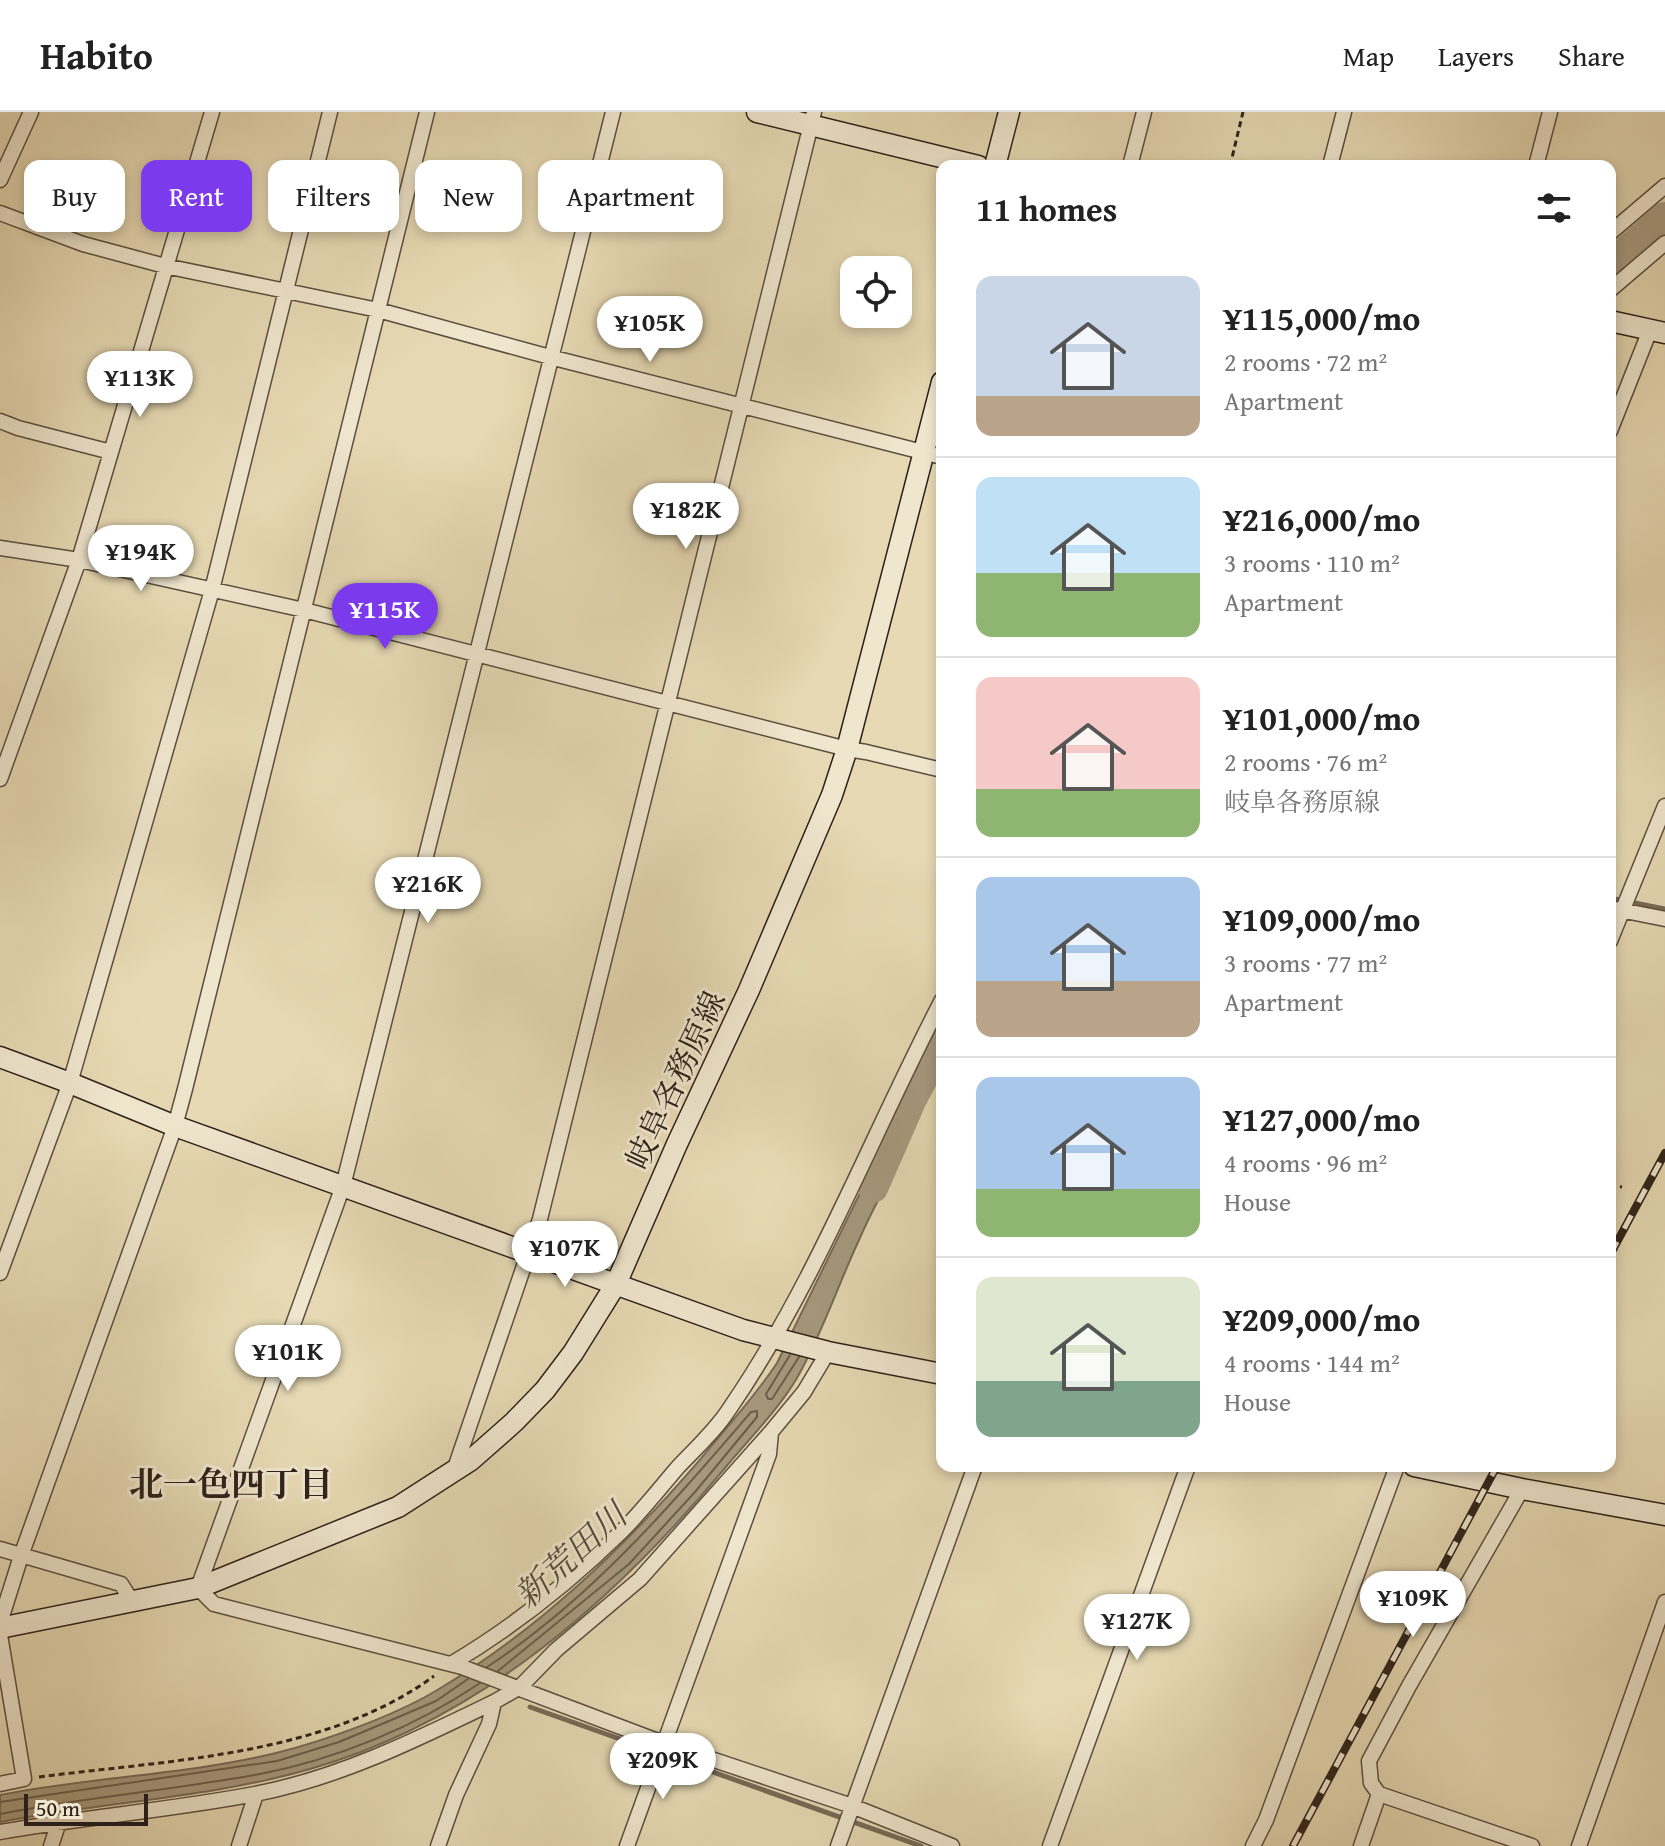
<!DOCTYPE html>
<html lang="en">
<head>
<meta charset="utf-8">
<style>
  body { margin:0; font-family:"Gentium Book Plus","Noto Serif JP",serif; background:#f6f6f6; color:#222; height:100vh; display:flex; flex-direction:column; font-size:30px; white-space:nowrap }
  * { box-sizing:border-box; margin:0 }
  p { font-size:26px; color:#767676 }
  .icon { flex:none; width:44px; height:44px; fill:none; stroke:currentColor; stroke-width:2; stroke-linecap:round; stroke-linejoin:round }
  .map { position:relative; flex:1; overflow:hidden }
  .drawer { position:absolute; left:936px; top:48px; width:680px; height:1312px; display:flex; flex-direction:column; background:#fff; border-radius:16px; box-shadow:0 4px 12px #0003 }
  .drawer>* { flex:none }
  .top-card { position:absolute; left:24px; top:48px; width:760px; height:72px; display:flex; gap:16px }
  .fabs { position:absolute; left:840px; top:144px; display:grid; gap:16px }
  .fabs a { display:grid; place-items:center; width:72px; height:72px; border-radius:16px; background:#fff; box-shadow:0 4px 12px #0003; font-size:40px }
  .scale { position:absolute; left:24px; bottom:20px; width:124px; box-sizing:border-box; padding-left:8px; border:4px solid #2e211a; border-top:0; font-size:22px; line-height:28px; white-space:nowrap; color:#2e211a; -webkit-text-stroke:6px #efe6ce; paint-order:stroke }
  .price { position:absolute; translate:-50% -68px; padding:0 18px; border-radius:28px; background:#fff; color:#222; font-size:26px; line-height:52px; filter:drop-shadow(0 2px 4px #0008) }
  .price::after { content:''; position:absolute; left:50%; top:48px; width:24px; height:18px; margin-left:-12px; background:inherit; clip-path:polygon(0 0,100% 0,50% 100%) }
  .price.active { background:#7c3aed; color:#fff }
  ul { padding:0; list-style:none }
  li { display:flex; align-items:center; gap:24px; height:200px; padding:0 40px }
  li+li { border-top:2px solid #e0e0e0 }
  li span { display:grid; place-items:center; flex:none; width:224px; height:160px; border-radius:16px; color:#555 }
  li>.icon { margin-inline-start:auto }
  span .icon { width:96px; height:96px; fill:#fffc; stroke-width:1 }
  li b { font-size:34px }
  h2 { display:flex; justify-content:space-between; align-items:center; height:96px; padding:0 40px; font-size:34px }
  .pill { padding:0 28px; border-radius:16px; background:#fff; box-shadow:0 4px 12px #0003; font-size:28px; line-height:72px }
  .pill.active { background:#7c3aed; color:#fff }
  header { display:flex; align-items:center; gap:48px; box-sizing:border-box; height:112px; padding:0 40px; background:#fff; border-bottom:2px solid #e0e0e0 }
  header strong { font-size:38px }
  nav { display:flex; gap:44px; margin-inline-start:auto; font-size:28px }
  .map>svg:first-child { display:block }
  .water { fill:#a79a7f; stroke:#776a57; stroke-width:2 }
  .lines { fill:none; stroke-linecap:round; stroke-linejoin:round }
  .shore { stroke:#6a5e4c; stroke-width:2 }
  .stream { stroke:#776a57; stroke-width:5 }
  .river { stroke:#a79a7f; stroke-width:30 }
  .street-casing { stroke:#5c4f40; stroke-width:17 }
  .secondary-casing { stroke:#2e211a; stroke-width:23 }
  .path { stroke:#2e211a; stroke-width:3; stroke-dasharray:6 4; stroke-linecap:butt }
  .street { stroke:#efe6ce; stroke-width:14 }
  .secondary { stroke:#efe6ce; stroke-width:20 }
  .rail-casing { stroke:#2e211a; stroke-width:8 }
  .rail { stroke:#efe6ce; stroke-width:5; stroke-dasharray:15; stroke-linecap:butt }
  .labels { text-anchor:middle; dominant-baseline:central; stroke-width:6; stroke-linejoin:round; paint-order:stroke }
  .street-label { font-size:32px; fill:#2e211a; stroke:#efe6ce }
  .neighbourhood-label { font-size:34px; font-weight:bold; fill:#2e211a; stroke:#efe6ce }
  .water-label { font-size:34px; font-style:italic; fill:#584b3d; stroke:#efe6ce }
</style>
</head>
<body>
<header>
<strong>Habito</strong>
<nav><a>Map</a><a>Layers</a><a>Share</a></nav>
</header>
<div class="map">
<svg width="1665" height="1734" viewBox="0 0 1665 1734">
  <rect width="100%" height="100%" fill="#e6d9b3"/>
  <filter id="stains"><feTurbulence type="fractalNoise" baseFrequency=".0025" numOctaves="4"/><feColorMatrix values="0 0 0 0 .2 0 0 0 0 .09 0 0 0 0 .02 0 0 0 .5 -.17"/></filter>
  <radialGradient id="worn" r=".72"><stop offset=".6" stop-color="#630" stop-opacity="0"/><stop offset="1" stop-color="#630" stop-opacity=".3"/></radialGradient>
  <path class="water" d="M881,1038L900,1047C886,1073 871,1100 859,1128C838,1173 822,1222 797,1266C778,1298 749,1327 725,1356C614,1489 480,1608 310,1657C210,1686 103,1690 0,1710V1683C91,1665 186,1663 276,1641C324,1629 391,1605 434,1580C535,1521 622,1438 698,1350C725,1317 754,1286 777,1251Z"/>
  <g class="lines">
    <path class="shore" d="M790,1243L766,1282L768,1287H772L799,1245
      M487,1555C591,1487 671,1393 751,1300L757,1299V1305L695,1380L629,1452L498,1559
      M0,1690L277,1649L339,1630L389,1609L436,1589L468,1567
      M0,1702C86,1685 174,1678 260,1662C337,1647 415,1615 480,1571"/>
    <path class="stream" d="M1610,786L1665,797
      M1610,1082L1612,1083
      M530,1595L921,1734"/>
    <path class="river" d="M1610,153L1665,105
      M873,1076L912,987L942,930"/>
    <defs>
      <path id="street" d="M613,0L343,1074L198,1476L214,1492L462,1555L663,1631L852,1694L952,1734
        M1130,54L1144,0
        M1330,54L1344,0
        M1536,54L1550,0
        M0,68L31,0
        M0,101L83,132L165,154L378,198L550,245L942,345
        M1610,121L1665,74
        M1610,178L1665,131
        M0,309L18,316L111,340
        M1610,319L1650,218
        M0,436L79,448L304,498L847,637L866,640L942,658
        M0,667L79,448L212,0
        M1610,796L1665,807
        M1610,829L1665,694
        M0,1161L70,971L212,478L330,0
        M454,1359L540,1107L814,0
        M1522,1377L1409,1574L1369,1649L1371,1671L1379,1682L1532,1734
        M0,1437L121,1472L133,1491
        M0,1511L21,1444L175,1014L185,977L427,0
        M0,1523L24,1667L0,1672
        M451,1552C513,1515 570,1470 622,1419C642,1399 660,1376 678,1355C696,1336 716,1318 730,1296C817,1169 871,1024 942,888
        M0,1720C84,1705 171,1698 255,1682C339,1666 418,1627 494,1590
        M51,1734L59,1710
        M239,1734L256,1682
        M438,1734L456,1683L489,1612L494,1590L520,1575L556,1538L640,1467L771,1320
        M627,1734L769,1342L771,1320L804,1280L828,1240
        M838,1734L975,1354
        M1050,1734L1188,1354
        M1253,1734L1266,1708L1397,1354
        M1361,1734L1379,1682
        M1579,1734L1665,1490"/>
      <path id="secondary" d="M757,0L978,54
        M995,54L1009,0
        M1610,209L1665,221
        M0,945L70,971L175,1014L743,1218L828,1240L942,1262
        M1414,1354L1522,1377L1665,1403
        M0,1516L198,1476L398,1395L471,1348L514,1310L545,1278L573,1241L616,1172L677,1032L749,878L832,683L847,637L942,270"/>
    </defs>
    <use href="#street" class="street-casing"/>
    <use href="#secondary" class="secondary-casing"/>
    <path class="path" d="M1230,54L1243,0
      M1610,1073L1622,1075
      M39,1665C169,1648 325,1644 434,1564"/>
    <use href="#street" class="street"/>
    <use href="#secondary" class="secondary"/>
    <defs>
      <path id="rail" d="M1610,1143L1665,1041
        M1293,1734L1497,1354"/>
    </defs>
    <use href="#rail" class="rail-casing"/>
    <use href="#rail" class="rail"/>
  </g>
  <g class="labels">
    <g class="street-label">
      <text transform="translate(675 968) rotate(-65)">岐阜各務原線</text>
    </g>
    <g class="neighbourhood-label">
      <text x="231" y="1371">北一色四丁目</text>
    </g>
    <g class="water-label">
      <text transform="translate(570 1443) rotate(-42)">新荒田川</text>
    </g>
  </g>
  <rect width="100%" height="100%" filter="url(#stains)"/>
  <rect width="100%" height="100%" fill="url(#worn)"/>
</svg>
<div class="fabs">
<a><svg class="icon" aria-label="locate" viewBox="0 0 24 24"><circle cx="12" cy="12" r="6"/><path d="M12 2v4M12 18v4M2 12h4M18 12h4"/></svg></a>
</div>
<div class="scale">50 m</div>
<b class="price" style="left:650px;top:252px">¥105K</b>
<b class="price" style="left:140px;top:307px">¥113K</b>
<b class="price" style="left:686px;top:439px">¥182K</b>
<b class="price" style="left:141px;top:481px">¥194K</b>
<b class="price active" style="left:385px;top:539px">¥115K</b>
<b class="price" style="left:428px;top:813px">¥216K</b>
<b class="price" style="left:565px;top:1177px">¥107K</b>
<b class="price" style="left:288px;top:1281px">¥101K</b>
<b class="price" style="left:1413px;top:1527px">¥109K</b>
<b class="price" style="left:1137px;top:1550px">¥127K</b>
<b class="price" style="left:663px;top:1689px">¥209K</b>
<div class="top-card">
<a class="pill">Buy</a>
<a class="pill active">Rent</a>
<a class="pill">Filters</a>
<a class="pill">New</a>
<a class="pill">Apartment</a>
</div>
<section class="drawer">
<h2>11 homes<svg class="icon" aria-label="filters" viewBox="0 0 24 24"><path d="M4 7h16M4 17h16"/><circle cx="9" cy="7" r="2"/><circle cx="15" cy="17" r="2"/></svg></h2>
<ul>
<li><span style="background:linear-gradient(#c9d6e8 75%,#b9a48a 0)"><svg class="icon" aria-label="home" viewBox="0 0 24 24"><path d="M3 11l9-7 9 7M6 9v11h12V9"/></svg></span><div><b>¥115,000/mo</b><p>2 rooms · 72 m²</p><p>Apartment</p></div></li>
<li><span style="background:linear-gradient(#bfe0f5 60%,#8fb573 0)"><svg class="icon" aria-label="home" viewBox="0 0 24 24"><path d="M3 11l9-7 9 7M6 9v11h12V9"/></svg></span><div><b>¥216,000/mo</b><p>3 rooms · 110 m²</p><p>Apartment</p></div></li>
<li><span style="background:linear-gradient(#f6c9c9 70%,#8fb573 0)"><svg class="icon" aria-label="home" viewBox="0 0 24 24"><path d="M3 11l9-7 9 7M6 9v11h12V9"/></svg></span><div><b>¥101,000/mo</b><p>2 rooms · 76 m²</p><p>岐阜各務原線</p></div></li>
<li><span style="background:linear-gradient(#a9c7e8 65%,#b9a48a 0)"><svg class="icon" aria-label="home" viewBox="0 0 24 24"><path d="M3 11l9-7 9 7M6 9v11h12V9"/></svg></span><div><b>¥109,000/mo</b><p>3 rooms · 77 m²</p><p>Apartment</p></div></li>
<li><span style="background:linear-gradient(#a9c7e8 70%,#8fb573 0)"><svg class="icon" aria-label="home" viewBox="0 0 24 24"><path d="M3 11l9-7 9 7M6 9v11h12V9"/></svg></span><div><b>¥127,000/mo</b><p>4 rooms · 96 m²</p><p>House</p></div></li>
<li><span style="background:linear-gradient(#dfe7d0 65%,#7fa58c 0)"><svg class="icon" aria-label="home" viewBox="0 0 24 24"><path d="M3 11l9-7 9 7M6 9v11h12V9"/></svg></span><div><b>¥209,000/mo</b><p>4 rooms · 144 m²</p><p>House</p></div></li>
</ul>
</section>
</div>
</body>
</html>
